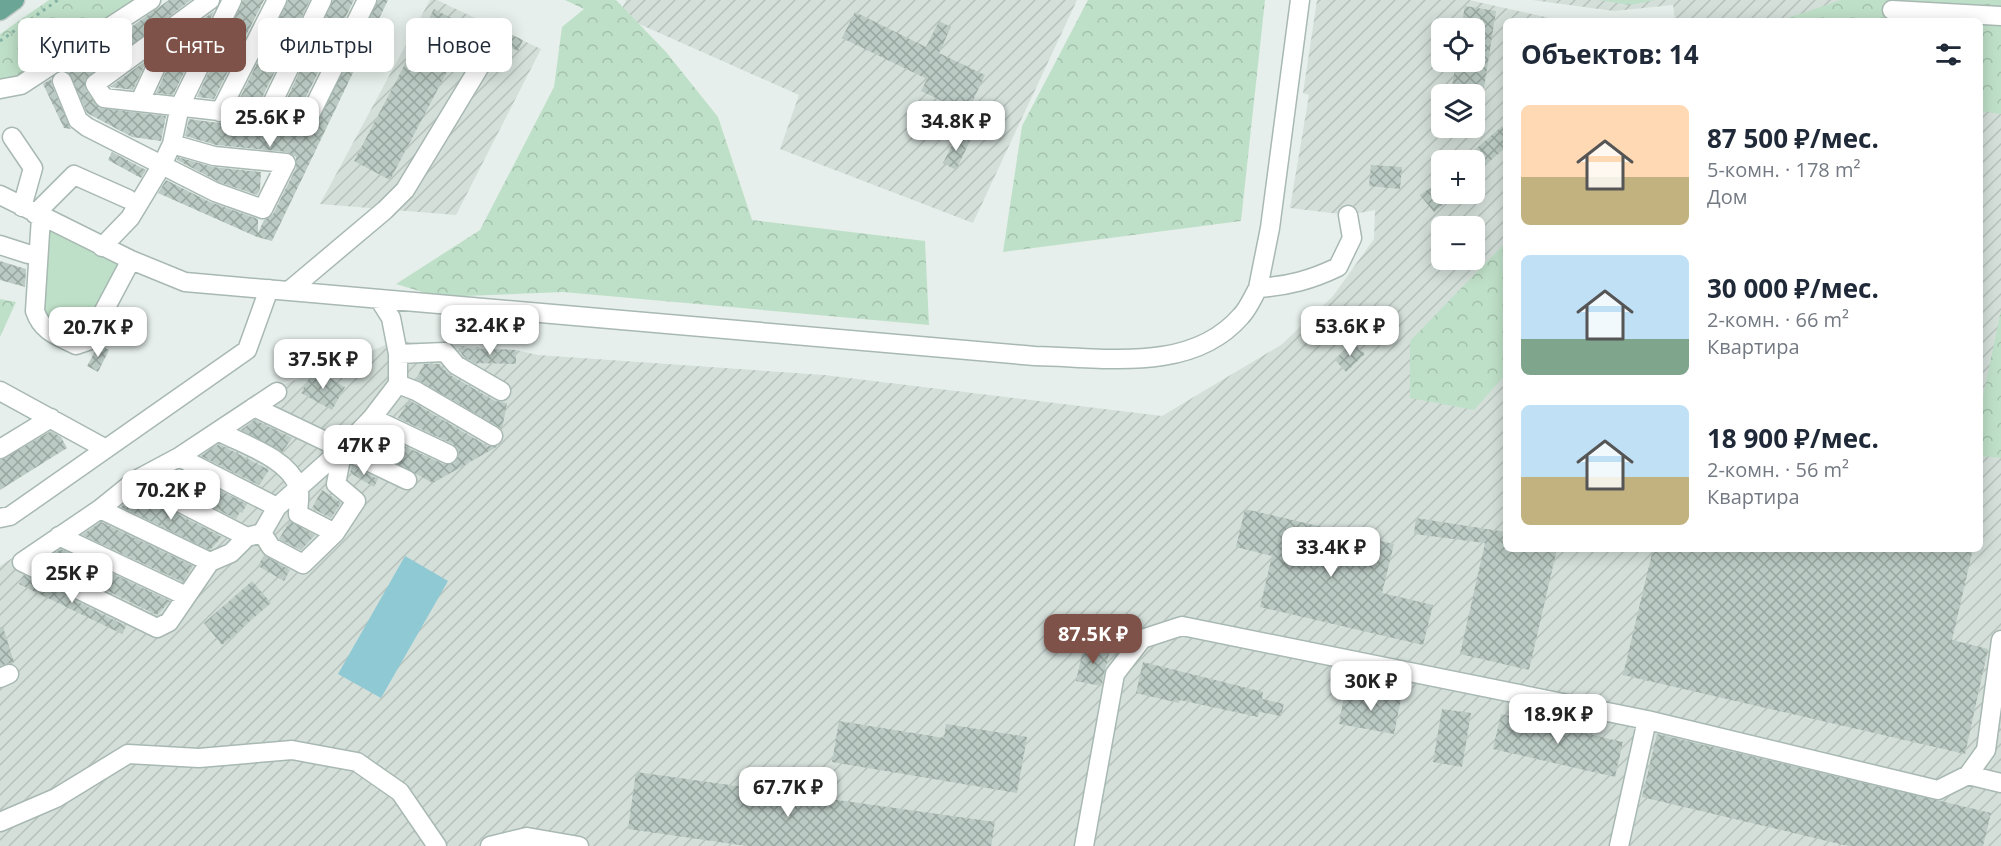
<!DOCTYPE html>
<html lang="ru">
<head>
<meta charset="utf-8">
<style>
  body { margin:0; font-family:"Open Sans",sans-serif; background:#f2f2f3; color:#1f2937; height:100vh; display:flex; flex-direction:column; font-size:22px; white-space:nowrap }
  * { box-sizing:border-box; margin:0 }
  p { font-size:20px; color:#747a83 }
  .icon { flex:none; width:33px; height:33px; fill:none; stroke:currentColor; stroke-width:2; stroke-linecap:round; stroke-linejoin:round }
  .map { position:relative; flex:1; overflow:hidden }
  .side { position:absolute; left:1503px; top:18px; width:480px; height:534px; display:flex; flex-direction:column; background:#fff; border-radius:9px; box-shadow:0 3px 15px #0003 }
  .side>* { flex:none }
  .banner { position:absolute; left:18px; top:18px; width:570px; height:54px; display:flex; gap:12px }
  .tools { position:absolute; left:1431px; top:18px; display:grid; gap:12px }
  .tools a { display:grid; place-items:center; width:54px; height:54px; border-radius:9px; background:#fff; box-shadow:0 3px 15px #0003; font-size:30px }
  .price { position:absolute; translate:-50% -51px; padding:0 14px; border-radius:12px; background:#fff; color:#222; font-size:20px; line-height:39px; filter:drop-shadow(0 2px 3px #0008) }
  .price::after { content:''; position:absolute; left:50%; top:36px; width:18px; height:14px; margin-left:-9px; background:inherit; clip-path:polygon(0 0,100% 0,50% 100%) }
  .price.on { background:#7f5249; color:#fff }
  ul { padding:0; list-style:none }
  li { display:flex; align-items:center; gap:18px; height:150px; padding:0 18px }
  li span { display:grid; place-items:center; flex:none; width:168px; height:120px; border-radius:9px; color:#555 }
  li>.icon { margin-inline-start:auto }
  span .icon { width:72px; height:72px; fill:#fffc; stroke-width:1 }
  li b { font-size:26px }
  h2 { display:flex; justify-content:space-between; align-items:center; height:72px; padding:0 18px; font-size:26px }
  .pill { padding:0 21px; border-radius:9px; background:#fff; box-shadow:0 3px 15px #0003; font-size:21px; line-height:54px }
  .pill.on { background:#7f5249; color:#fff }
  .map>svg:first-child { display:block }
  .industrial { fill:url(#industrial-furrows); fill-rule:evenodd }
  .green { fill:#bfe0c8 }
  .forest { fill:url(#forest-crowns) }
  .water { fill:#8ec9d4 }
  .building { fill:url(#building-cross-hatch) }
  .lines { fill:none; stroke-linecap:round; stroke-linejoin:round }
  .minor-casing { stroke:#a8b8b2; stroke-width:21 }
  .major-casing { stroke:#c2cac8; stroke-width:21 }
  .path { stroke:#86b3a5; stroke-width:3; stroke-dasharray:3 4.5; stroke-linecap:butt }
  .minor { stroke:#fff; stroke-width:18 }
  .major { stroke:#6aa596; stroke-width:18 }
</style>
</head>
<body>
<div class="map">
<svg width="2001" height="846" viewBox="0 0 2001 846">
  <defs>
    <pattern id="industrial-furrows" width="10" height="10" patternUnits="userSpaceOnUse" patternTransform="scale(1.5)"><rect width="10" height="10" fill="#d4dfda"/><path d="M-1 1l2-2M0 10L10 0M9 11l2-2" fill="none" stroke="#b6c1bc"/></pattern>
    <pattern id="forest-crowns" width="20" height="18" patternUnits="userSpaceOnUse" patternTransform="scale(1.5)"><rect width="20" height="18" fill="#bfe0c8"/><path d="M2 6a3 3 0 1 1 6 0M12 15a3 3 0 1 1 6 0" fill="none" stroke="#a4c1ad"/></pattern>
    <pattern id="building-cross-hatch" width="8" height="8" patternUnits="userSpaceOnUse" patternTransform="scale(1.5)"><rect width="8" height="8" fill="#bbcac4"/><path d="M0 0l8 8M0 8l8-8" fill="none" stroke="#98a6a0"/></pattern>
  </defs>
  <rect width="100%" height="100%" fill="#e6efeb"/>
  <path class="industrial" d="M430,0H437L541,49L456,215L320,204Z
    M626,0H1077L973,223L780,149L799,95L619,15Z
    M1317,0H1469L1554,19L1506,21V549H1980V21H1672L1675,19L1673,5L1614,11L1532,0H2001V846H0V566L270,390L396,341L516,350L538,355L824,375L1162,416L1281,345L1333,296L1374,239L1375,210L1348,215L1290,208L1309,95L1303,93ZM1442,28H1474V62H1442ZM1442,94H1474V128H1442ZM1442,160H1474V194H1442ZM1442,226H1474V260H1442Z"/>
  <path class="green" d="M47,227L122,264L88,330L80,334L49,322L41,304Z"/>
  <path class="forest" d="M49,0H132L24,80L0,82V34Z
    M565,0H616L666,52L718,117L752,220L925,241L929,325L563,292L439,297L396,284L480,230L554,87L562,27L584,9Z
    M1088,0H1265L1241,221L1003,252L1022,126Z
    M1599,0H1656L1630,5Z
    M1841,0H2001V114L1980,111V21H1779Z
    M1506,242V374L1474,410L1410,398V341Z
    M0,299L16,302L0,337Z
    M2001,310V458L1980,456V411Z"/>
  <path class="water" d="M405,556L448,581L381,698L338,674Z"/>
  <path class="building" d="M169,0H191L85,80L86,90L99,108L166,116L161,141L132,137L87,113L68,72Z
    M243,0H264L214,99L197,97Z
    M288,0H310L259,104L238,102Z
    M333,0H354L300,109L283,107Z
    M378,0H388L272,241L257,237L158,193L166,180L210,202L258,219V233L264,220L273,214L296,168V157L287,152L216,145L185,136L189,119L265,129L313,130Z
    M1465,6L1496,11L1483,94H1451L1456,62H1474V28H1461Z
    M434,9L470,28L390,180L354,161Z
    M214,11L173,95L156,93L184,33Z
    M855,12L926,47L939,21L951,27L939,53L985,75L967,113L921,91L927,79L842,38Z
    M480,20L523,40L518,51L475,31Z
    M147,60L133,90L111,87H110Z
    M51,79L52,85L71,129L64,128L62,124L43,84Z
    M1506,123V147L1474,175V160H1463Z
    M957,135L970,141L956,170L943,163Z
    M112,152L146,170L141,178L108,160Z
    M178,157L213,167L261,172L260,190L257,195L219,182L177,160Z
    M1371,165L1402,167L1400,189L1369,186Z
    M1442,180V194H1456L1434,212L1420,195Z
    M0,261L26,269L25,287L0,280Z
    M1353,342L1365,354L1346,372L1335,360Z
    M99,344L109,350L98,372L87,366Z
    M458,348L516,350V364L474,363L463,356Z
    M424,364H439L450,375L495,401L507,403L502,429L416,379Z
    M314,369L345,387L332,410L301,393Z
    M409,400L487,446H498L433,483L363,446L374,432L443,464L455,463L459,453L453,444L398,418Z
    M255,420L292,438L282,452L241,430Z
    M51,431L61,437L67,448L0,490V460Z
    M219,444L269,470L259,485L201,456Z
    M352,466L378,479L374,487L350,473Z
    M179,470L247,504L242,513L240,512L236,519L160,480Z
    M322,490L341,503L331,518L312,508Z
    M137,493L222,537L210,550L121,507Z
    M1245,509L1394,544L1382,593L1433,605L1423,645L1260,607L1272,556L1236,547Z
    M1416,518L1506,532V549H1557L1529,670L1460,654L1485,543L1414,534Z
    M290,521L315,535L301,550L279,539Z
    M101,522L193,566L183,582L82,535Z
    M61,549L170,601L157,615L44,560Z
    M1653,549H1973L1952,640L1988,649L1965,754L1623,675Z
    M264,555L290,570L284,581L258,566Z
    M24,575L126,626L122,634L19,584Z
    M252,581L271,603L222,645L204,623Z
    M0,627H3L14,662L0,666Z
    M1084,645L1110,650L1101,686L1076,681Z
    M1143,662L1263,692L1262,699L1284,704L1281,716L1259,712L1258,717L1180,700L1179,703L1136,693Z
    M1345,691L1389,699L1390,692L1402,694L1394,734L1339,724Z
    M1442,709L1471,713L1462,767L1433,762Z
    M1501,714L1623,742L1615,777L1493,749Z
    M839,721L944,738L946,724L1027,737L1017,793L832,762Z
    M1657,734L1991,813L1983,846H1848L1642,797Z
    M636,772L995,822L991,846H747L628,829Z"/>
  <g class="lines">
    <defs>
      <path id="minor" d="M210,0L95,84L104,98L307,121L367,0
        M1892,10L2001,16
        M62,81L78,120L87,127L215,192L263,209L286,163L214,156L172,144
        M0,89L21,85L151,0
        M140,101L175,26
        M220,112L277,0
        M265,118L322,0
        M12,137L33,168L22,207
        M0,195L131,260L185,282L1035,356C1103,357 1191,374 1241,316C1248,309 1253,297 1258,288C1288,286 1311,280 1338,267L1352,238L1348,215
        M35,214L74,175L128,199
        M41,217L35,311C42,332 58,336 76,345L88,341L131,260
        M0,245L28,254
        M102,247L130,218L162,165L172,144L180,106L232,0
        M1258,288L1270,228L1300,0
        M290,290L385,210L405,190L483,61
        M398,354L445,352L456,365L501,391
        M398,384L416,391L493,436
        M0,391L106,449
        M277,392L179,457L136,480L100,509L22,562L157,628L169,622L210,562L231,553L247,537L262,533L277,507L343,448L372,418L398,384V354L391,318L379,299
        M254,407L407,480
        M372,418L448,454
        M218,431C244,445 286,457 298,486C301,494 298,506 298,514L335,533
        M0,449L51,418
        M179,457L277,507
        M136,480L247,537
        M100,509L210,562
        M0,518L10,516L247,350L269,289
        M262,533L271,547L303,564L335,533L356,501L336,484L343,448
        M59,536L186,596
        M0,678L9,674
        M1968,775L2001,783
        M0,822L56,798L128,754L199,758L292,750L357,762L400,792L437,846
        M490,846L527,837L579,846
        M1084,846L1115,674L1142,639L1182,626L1647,720L1938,790L1968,775L1986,750L2001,640
        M1619,846L1647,720"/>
      <path id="major" d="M0,11L15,0"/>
    </defs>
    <use href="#minor" class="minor-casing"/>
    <use href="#major" class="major-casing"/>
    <path class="path" d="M0,41L58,0"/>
    <use href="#minor" class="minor"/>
    <use href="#major" class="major"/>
  </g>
</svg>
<div class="tools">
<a><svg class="icon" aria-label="locate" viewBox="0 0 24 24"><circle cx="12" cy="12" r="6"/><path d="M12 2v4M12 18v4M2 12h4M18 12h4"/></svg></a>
<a><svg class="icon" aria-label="layers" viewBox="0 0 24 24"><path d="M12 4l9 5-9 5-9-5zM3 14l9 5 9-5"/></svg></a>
<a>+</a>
<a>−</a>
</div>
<b class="price" style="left:270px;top:148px">25.6K ₽</b>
<b class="price" style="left:956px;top:152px">34.8K ₽</b>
<b class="price" style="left:490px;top:356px">32.4K ₽</b>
<b class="price" style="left:1350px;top:357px">53.6K ₽</b>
<b class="price" style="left:98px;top:358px">20.7K ₽</b>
<b class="price" style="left:323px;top:390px">37.5K ₽</b>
<b class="price" style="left:364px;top:476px">47K ₽</b>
<b class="price" style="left:171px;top:521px">70.2K ₽</b>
<b class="price" style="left:1331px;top:578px">33.4K ₽</b>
<b class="price" style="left:72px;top:604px">25K ₽</b>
<b class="price on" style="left:1093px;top:665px">87.5K ₽</b>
<b class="price" style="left:1371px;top:712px">30K ₽</b>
<b class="price" style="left:1558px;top:745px">18.9K ₽</b>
<b class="price" style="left:788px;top:818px">67.7K ₽</b>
<div class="banner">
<a class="pill">Купить</a>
<a class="pill on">Снять</a>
<a class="pill">Фильтры</a>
<a class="pill">Новое</a>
</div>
<section class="side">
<h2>Объектов: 14<svg class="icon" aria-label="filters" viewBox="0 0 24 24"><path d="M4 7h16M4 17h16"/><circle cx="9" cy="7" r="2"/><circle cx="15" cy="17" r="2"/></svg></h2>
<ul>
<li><span style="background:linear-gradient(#ffd9b3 60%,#c2b280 0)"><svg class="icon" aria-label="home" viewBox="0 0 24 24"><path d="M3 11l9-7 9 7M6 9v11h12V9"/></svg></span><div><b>87 500 ₽/мес.</b><p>5-комн. · 178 m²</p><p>Дом</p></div></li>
<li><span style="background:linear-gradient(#bfe0f5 70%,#7fa58c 0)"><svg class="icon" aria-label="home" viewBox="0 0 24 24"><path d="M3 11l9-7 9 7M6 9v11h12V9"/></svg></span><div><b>30 000 ₽/мес.</b><p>2-комн. · 66 m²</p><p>Квартира</p></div></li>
<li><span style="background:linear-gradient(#bfe0f5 60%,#c2b280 0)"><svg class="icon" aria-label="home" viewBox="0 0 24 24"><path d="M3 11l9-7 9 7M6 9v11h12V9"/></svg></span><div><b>18 900 ₽/мес.</b><p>2-комн. · 56 m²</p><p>Квартира</p></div></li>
</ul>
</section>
</div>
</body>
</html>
